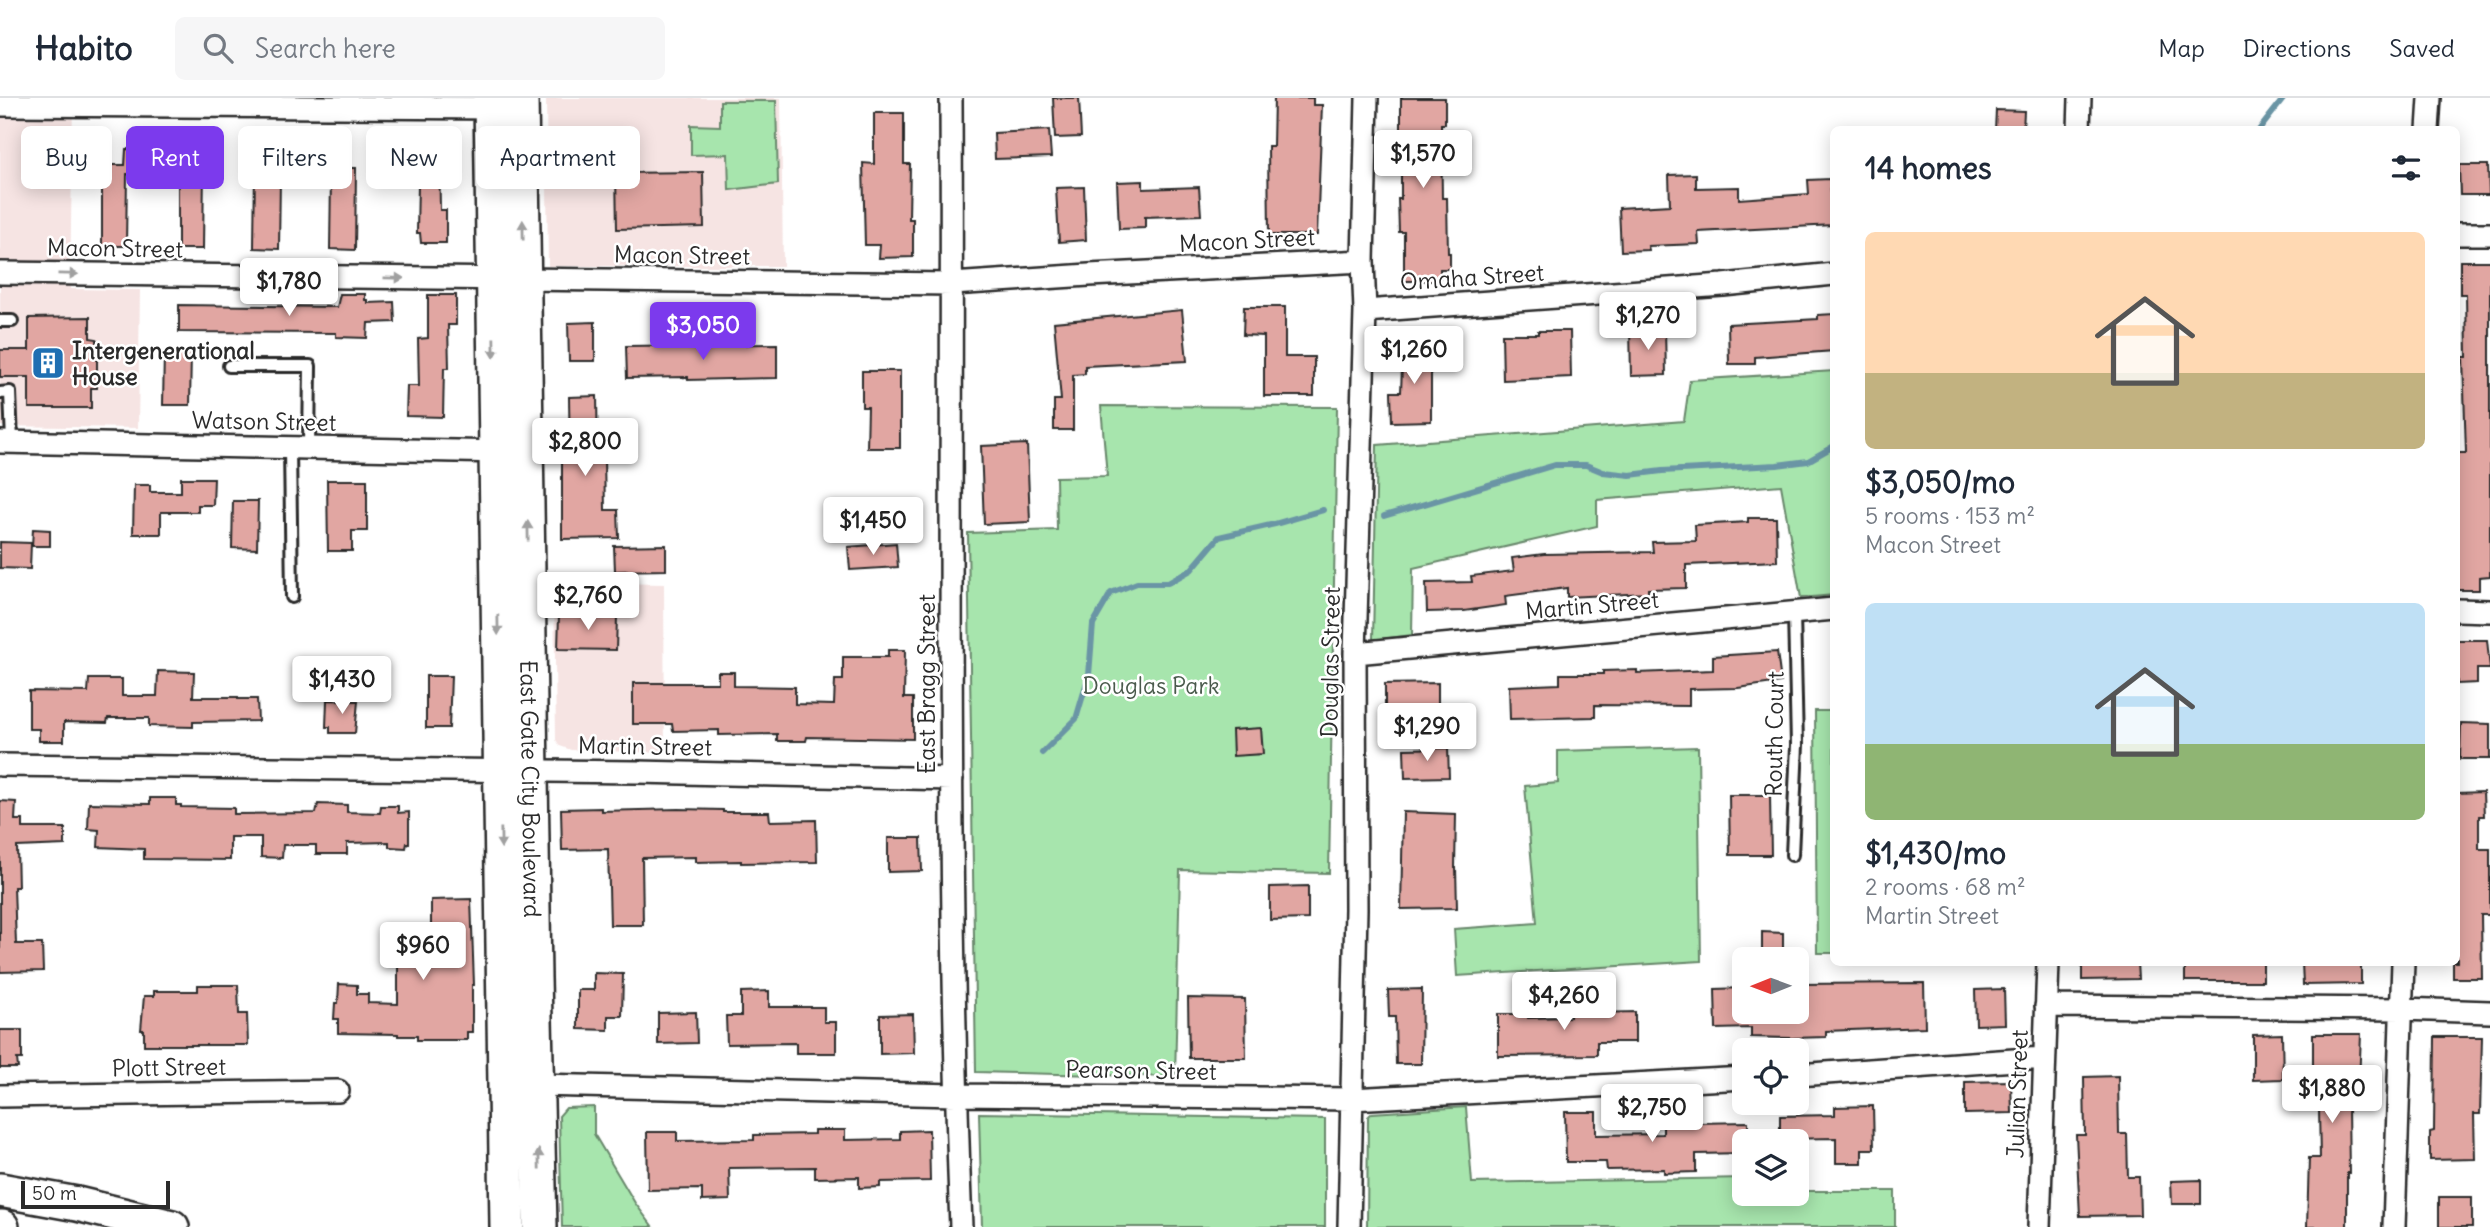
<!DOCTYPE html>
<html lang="en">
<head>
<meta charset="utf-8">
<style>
  body { margin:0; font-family:Delius,sans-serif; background:#f6f6f7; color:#1f2937; height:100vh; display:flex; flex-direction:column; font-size:26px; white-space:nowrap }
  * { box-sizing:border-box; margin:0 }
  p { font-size:23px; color:#747a83 }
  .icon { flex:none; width:38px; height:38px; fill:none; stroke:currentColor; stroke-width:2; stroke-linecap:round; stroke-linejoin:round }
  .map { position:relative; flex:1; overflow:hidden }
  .panel { position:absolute; left:1830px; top:28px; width:630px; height:840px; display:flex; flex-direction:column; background:#fff; border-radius:10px; box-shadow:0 4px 18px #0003 }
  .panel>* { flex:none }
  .banner { position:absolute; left:21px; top:28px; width:665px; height:63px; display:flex; gap:14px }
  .needle { width:46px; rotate:269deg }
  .fabs { position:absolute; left:1732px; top:849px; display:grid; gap:14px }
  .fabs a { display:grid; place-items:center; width:77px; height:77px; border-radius:10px; background:#fff; box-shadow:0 4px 18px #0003; font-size:35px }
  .scale { position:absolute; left:21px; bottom:18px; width:149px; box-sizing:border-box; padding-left:7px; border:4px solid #2b2b2b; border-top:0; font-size:19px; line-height:24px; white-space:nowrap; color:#2b2b2b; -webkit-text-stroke:5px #fff; paint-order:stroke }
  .price { position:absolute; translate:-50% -60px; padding:0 16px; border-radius:7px; background:#fff; color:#222; font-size:23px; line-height:46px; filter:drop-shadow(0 2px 4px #0008) }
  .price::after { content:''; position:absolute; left:50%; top:42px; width:21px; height:16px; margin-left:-10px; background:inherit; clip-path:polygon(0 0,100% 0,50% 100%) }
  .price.on { background:#7c3aed; color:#fff }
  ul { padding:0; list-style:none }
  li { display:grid; align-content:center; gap:14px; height:371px; padding:0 35px }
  li span { display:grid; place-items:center; height:217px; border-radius:10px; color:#555 }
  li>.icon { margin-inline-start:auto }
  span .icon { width:126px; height:126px; fill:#fffc; stroke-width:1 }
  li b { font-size:30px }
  h2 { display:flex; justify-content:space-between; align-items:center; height:84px; padding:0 35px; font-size:30px }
  .pill { padding:0 24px; border-radius:10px; background:#fff; box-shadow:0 4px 18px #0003; font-size:24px; line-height:63px }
  .pill.on { background:#7c3aed; color:#fff }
  header { display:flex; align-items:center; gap:42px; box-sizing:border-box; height:98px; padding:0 35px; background:#fff; border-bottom:2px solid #e0e1e3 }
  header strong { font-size:33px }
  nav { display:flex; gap:38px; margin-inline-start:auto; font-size:24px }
  .search { width:490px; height:63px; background:#f6f6f7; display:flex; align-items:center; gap:18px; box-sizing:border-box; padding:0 24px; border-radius:10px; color:#747a83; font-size:26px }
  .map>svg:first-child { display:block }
  .built { fill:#f6e4e3 }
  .green { fill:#a7e5ad; stroke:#69886c; stroke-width:2 }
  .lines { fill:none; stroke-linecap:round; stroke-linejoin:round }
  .stream { stroke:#6b95a5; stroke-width:6 }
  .building { fill:#e1a6a2; stroke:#2b2b2b; stroke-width:2 }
  .service-casing { stroke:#2b2b2b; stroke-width:16 }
  .minor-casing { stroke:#2b2b2b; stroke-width:26 }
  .primary-casing { stroke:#2b2b2b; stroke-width:38 }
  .service { stroke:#fff; stroke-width:10 }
  .minor { stroke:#fff; stroke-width:21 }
  .primary { stroke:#fff; stroke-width:33 }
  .oneway { fill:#a0a0a0 }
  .labels { text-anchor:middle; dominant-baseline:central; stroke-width:5; stroke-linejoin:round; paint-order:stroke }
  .street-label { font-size:23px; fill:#2b2b2b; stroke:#fff }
  .poi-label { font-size:23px; font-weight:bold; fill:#2b2b2b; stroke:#fff; text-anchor:start }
  .park-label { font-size:23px; fill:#4a5a4c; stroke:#fff }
</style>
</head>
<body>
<header>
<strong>Habito</strong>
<div class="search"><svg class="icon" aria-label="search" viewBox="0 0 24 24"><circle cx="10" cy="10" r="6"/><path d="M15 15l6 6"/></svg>Search here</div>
<nav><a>Map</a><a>Directions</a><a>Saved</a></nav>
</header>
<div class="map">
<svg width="2490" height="1129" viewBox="0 0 2490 1129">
  <rect width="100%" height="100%" fill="#fff"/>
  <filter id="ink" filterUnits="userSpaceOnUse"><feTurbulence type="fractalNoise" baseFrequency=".0143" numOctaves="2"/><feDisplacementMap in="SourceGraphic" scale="14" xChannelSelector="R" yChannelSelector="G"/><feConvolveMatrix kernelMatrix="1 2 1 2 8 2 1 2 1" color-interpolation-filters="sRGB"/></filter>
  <g filter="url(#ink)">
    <path class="built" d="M0,0H73L70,191L140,192L138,330L0,328Z
      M546,0H781L783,168H548Z
      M554,484L664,486L665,655L571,652L560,648L556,642Z"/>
    <path class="green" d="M720,3H776L778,86L729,92L728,56L691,57V27L720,28Z
      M1834,273V497L1801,500L1781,387L1597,402V428L1413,470L1412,537L1373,542L1377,347L1684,323L1690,282Z
      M1101,308L1337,309L1329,775L1180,772L1175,979L976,974L968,435L1057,432L1056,379L1107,378Z
      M1815,613H1834V855H1817Z
      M1698,649L1701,863L1457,878L1454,831L1537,825L1525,688L1558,685V653Z
      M594,1009V1036L635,1105L653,1129H562L559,1018L566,1010Z
      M1466,1009L1472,1085L1745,1080V1096H1797V1093H1895V1129H1367L1368,1019L1372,1015Z
      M979,1015L1325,1021V1129H982Z"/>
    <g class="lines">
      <path class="stream" d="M2259,32L2284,0
        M1384,418L1555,367H1586L1603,374L1630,377L1662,373L1777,367L1808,363L1834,348
        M1042,655L1076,621L1089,577L1093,526L1111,495L1137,485H1168L1191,472L1219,439L1275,426L1323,412"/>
    </g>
    <path class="building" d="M1053,0H1079L1081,39L1055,40Z
      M1274,0H1313V7H1322L1317,137H1269L1268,48H1273Z
      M1401,0H1445V26H1441L1442,100H1447L1448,155H1450V171H1440V183H1404V134H1399L1398,101H1401Z
      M1996,12L2024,13L2023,32H1995Z
      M874,15H904V66H910L909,121H913V159L879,160L880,147H865L863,65L874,66Z
      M1049,32L1051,59L995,61L994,35Z
      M439,47L440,112H446V145H421L420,135H417L418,86H415V48Z
      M126,51L181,52V68H204L203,151H178V77L127,76L126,148H102V67H125Z
      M279,53L333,54V70H356L355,152L330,151L331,79H280L279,151L254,150L255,69H279Z
      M2459,67H2488L2489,97H2460Z
      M703,74L704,129L617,131L616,75Z
      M1696,76V90L1739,89V101L1809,96L1808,82L1830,81L1831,97H1834V127L1698,134L1699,146L1648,148L1649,152L1621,153L1619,110L1670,107L1669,77Z
      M1143,83V91L1199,89L1201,117L1145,119V130L1119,131L1117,84Z
      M1084,89L1086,142L1059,144L1056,90Z
      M2460,163H2490V478L2479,479V492H2457V355H2466L2463,259H2467L2466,196H2460Z
      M340,196H365V202H368V205L394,204L395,224L368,225L367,240L336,239V235L179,234V207L337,209Z
      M428,197H456V227H448L449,270H444L443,319L406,318L407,288H419L418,241L428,240Z
      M1244,209H1285V259H1314V298H1264V238L1243,237Z
      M1182,212L1187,263L1085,268V276L1073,277V332H1054V302H1061L1054,224Z
      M1834,216V253L1755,259V266H1729L1728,226L1818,221V217Z
      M90,219V240L97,241V290H91V310H29V279H0V252H29V220Z
      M595,224V263H569L568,225Z
      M1630,230H1665L1666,277L1631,278Z
      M1538,233H1570L1571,279L1503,282L1502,236H1538Z
      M777,246V280L688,282V279L627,280L626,248Z
      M1403,246L1431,247V323L1392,324L1391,294H1401Z
      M164,254L191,255L190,307H163Z
      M862,273H900V350H867L868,309H862Z
      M597,298L598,359H604L605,412H618L619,440L562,441V360H570L569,299Z
      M1027,346L1030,424L984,426L981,348Z
      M181,380H214L213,407H198V414H161V436H133L134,387H150V394H181Z
      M327,382H367V433H352V453H328Z
      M233,403H258L257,451L232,450Z
      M1748,420H1776L1777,463L1686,467V490L1648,491V495L1567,499V490L1505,498L1506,507L1464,513L1427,514L1426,485L1472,484L1471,478L1514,473L1512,460L1544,456L1653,454L1652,444L1696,443L1695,427L1748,424Z
      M33,431L50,432V448H32Z
      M0,444L31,445L30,471L0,470Z
      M896,445L898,469L850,472L848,449Z
      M666,447V472L615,473L614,448Z
      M559,517L617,518L616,552L558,551Z
      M2457,542H2487L2490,571H2477V585L2457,586Z
      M888,552H905L904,600H913V641L807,639L806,643H777V636L719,637V632L673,633L672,626H633V585H718V574H734V588L795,589V606L834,607L835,582H843V559H888Z
      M1777,554L1781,584L1738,590L1689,591V608L1595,607V619L1510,621L1509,588L1560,586V576H1603V573L1637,572V575L1713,572V558Z
      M158,573L194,574L193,599H238V601H257L258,623L193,624V629L149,628V620H108L107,625L64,624V643H39V631H29V593L88,594L89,581H122V598H157Z
      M426,578H451L449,630H426Z
      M1438,585V609H1424L1425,621L1385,622V586Z
      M327,602L358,603L355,635H330V629H326Z
      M2461,625L2490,626V661H2460Z
      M1261,630L1263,656L1233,658L1232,632Z
      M1448,650L1449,679L1405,680L1404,651Z
      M2483,694L2484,718H2479V751H2490V817H2481L2482,880H2453V864H2457V695Z
      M1729,697H1770L1771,757H1730Z
      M150,700H176V707H181V709L234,710V716L316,715L318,706L347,707V714L380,715L381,708H398V715L409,714V745H407L406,750L389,749V744L347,745V756H316V747H283L282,760L261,759V739H230V762L144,761V751L98,749L99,732L88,731L89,705L150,706Z
      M0,703L16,704L15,722H23V730H65V747L17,749L18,789H14L16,846H42L43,873L0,874Z
      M601,710V713L678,711L723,712V714H769L770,723L816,722L817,764L741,765V763L696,764V759L642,760L643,827H610L608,751L562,752L561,711Z
      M1403,714L1456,716L1455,770H1456L1457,810L1401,811Z
      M888,740H921L922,773L888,774Z
      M1308,788V821L1270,822V789Z
      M471,801L474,887H472V934H467V942H417V938H398V936L338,935V921H334L335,905H338L339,886L357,887V896H368V905L398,906V829H431V802Z
      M1762,834L1783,835V857L1762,856Z
      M2082,864H2137L2138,881L2082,882Z
      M2185,864H2263V883H2185Z
      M2302,864H2361V886L2303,887Z
      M594,875L623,876L622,918H608V932L578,931V892H594Z
      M1924,885L1925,929L1826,933V939L1792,940L1751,939V930L1716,931L1715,891L1743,890V914H1797V886Z
      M198,887H238L239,916H247L248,947H144V932H141L144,898H154V893H198Z
      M1422,891L1421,966H1396L1395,919H1389L1388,892Z
      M2004,891L2005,926L1976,927L1975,892Z
      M769,893V909H824V924H836V955H796V945L727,946L726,918H741V894Z
      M1188,900L1245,901L1246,960H1189Z
      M1570,901H1596V915L1635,914V944H1597V957L1498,958V916H1528V920L1570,919Z
      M696,914L697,945L658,946V915Z
      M913,916L914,955L880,956V917Z
      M0,932H22V961H17L18,970H0Z
      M2282,936L2283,981L2253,982V937Z
      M2313,936H2361L2358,1010H2348L2349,1075H2347V1129H2307L2309,1060H2320L2319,1011H2307V982H2313Z
      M2435,939H2482L2480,1016H2474L2475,1061L2430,1062V1034L2434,1033Z
      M2118,978L2119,1036H2127L2128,1079H2139L2140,1117L2080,1118L2076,1037H2085L2084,979Z
      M2011,983L2012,1015L1965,1016V984Z
      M1873,1008L1874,1051H1862V1065H1836V1040L1780,1041V1018L1835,1017V1009Z
      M1565,1014H1596V1037L1663,1036V1023H1696V1025L1748,1024V1043H1745V1055L1696,1056V1074L1664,1075V1071L1607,1072L1606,1064H1566Z
      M814,1032H845V1042L900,1041V1033L929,1032L930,1083L880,1084V1089L859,1090V1079L815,1080V1069L729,1070L730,1102L702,1103V1091L648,1092L647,1034H677V1043L754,1042V1037L814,1036Z
      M2201,1082V1106H2172L2171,1083Z
      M2439,1099H2472V1129H2439Z"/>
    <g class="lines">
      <defs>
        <path id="service" d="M0,223H12
          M229,268H310L309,350
          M0,295L10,294L12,344
          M290,350L292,499
          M1792,757L1797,647L1794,515"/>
        <path id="minor" d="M951,0C953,376 946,753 961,1129
          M0,7L502,10
          M2079,32L2080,0
          M2428,32L2430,0
          M2457,136H2490
          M0,175L952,186L1089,177L1363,163
          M1365,213L1723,187L1834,176
          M0,344L505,354
          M2457,512L2490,513
          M1355,555L1834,511
          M0,667L637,674L952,681
          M2046,908L2402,911L2490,914
          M1797,977L2044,960
          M537,987L956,997L1351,1001L1745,980
          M0,998L338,993
          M1349,1129L1356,811L1355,555L1365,213L1363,163L1367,0
          M2039,1129L2048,864
          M2394,1129L2403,864"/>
        <g id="primary">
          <path d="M491,0L507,1129"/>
          <path id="s1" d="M521,0L534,880L540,1129"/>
          <path d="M0,1092L77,1106L172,1129"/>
          <path d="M0,1129H2"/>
        </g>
      </defs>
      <use href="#service" class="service-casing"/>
      <use href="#minor" class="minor-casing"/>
      <use href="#primary" class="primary-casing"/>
      <use href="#service" class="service"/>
      <use href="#minor" class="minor"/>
      <use href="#primary" class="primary"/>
    </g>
    <defs><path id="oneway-solid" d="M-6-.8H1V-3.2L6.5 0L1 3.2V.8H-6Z" transform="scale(1.75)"/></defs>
    <g class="oneway">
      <use href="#oneway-solid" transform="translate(523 132) rotate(-91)"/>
      <use href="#oneway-solid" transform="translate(68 176) rotate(1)"/>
      <use href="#oneway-solid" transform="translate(394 180) rotate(1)"/>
      <use href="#oneway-solid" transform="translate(494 250) rotate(89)"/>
      <use href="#oneway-solid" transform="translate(528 433) rotate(-91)"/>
      <use href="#oneway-solid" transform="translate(498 527) rotate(89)"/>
      <use href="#oneway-solid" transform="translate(501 740) rotate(89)"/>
      <use href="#oneway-solid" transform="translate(539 1061) rotate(-91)"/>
    </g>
  </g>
  <defs>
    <symbol id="building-square" viewBox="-11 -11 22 22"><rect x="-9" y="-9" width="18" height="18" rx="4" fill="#1f6fb2" stroke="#fff"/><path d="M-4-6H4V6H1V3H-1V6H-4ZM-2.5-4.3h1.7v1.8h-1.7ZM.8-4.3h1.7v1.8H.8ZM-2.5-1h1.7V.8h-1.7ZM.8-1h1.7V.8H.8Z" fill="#fff"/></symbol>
  </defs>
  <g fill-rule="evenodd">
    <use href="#building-square" x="29" y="246" width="38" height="38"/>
  </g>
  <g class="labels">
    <g class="street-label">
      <text transform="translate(1247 142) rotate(-3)">Macon Street</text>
      <text transform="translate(115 150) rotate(1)">Macon Street</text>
      <text transform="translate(682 157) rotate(1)">Macon Street</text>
      <text transform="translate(1472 179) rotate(-4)">Omaha Street</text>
      <text transform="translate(264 323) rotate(1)">Watson Street</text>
      <text transform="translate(1592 507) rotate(-5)">Martin Street</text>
      <text transform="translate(1330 564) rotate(-89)">Douglas Street</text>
      <text transform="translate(926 586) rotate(-90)">East Bragg Street</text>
      <text transform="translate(1774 636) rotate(-89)">Routh Court</text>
      <text transform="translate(645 648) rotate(1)">Martin Street</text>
      <text stroke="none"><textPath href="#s1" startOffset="691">East Gate City Boulevard</textPath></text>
      <text transform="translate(169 969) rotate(-1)">Plott Street</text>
      <text transform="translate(1141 972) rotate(1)">Pearson Street</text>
      <text transform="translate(2017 996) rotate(-88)">Julian Street</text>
    </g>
    <g class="poi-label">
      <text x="72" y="252">Intergenerational<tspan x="72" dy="26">House</tspan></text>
    </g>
    <g class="park-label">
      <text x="1151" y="587">Douglas Park</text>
    </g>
  </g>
</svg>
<div class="fabs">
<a><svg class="needle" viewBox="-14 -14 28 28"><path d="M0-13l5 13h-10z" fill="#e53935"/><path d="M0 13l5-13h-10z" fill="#747a83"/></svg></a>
<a><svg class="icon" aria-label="locate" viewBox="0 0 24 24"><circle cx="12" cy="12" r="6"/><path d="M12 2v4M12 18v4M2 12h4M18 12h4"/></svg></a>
<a><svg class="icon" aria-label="layers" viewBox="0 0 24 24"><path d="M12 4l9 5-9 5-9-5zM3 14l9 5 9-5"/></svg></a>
</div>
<div class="scale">50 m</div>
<b class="price" style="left:1423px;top:92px">$1,570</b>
<b class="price" style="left:289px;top:220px">$1,780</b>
<b class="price" style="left:1648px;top:254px">$1,270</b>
<b class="price on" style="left:703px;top:264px">$3,050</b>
<b class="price" style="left:1414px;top:288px">$1,260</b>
<b class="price" style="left:585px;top:380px">$2,800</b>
<b class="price" style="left:873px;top:459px">$1,450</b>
<b class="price" style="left:588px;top:534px">$2,760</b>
<b class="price" style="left:342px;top:618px">$1,430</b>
<b class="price" style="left:1427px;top:665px">$1,290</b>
<b class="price" style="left:423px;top:884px">$960</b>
<b class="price" style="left:1564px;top:934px">$4,260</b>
<b class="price" style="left:2332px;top:1027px">$1,880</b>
<b class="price" style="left:1652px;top:1046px">$2,750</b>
<div class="banner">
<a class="pill">Buy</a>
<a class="pill on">Rent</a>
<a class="pill">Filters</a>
<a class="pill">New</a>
<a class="pill">Apartment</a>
</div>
<section class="panel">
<h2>14 homes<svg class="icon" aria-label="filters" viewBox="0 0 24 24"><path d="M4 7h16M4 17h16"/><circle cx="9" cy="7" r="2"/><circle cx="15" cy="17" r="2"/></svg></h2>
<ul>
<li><span style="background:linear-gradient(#ffd9b3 65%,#c2b280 0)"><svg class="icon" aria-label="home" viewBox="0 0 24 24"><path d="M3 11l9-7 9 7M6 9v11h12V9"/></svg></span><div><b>$3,050/mo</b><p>5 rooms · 153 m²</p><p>Macon Street</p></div></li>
<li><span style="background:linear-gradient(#bfe0f5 65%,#8fb573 0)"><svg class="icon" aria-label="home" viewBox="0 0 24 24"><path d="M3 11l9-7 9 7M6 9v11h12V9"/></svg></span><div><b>$1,430/mo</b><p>2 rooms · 68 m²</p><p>Martin Street</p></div></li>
</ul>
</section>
</div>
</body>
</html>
